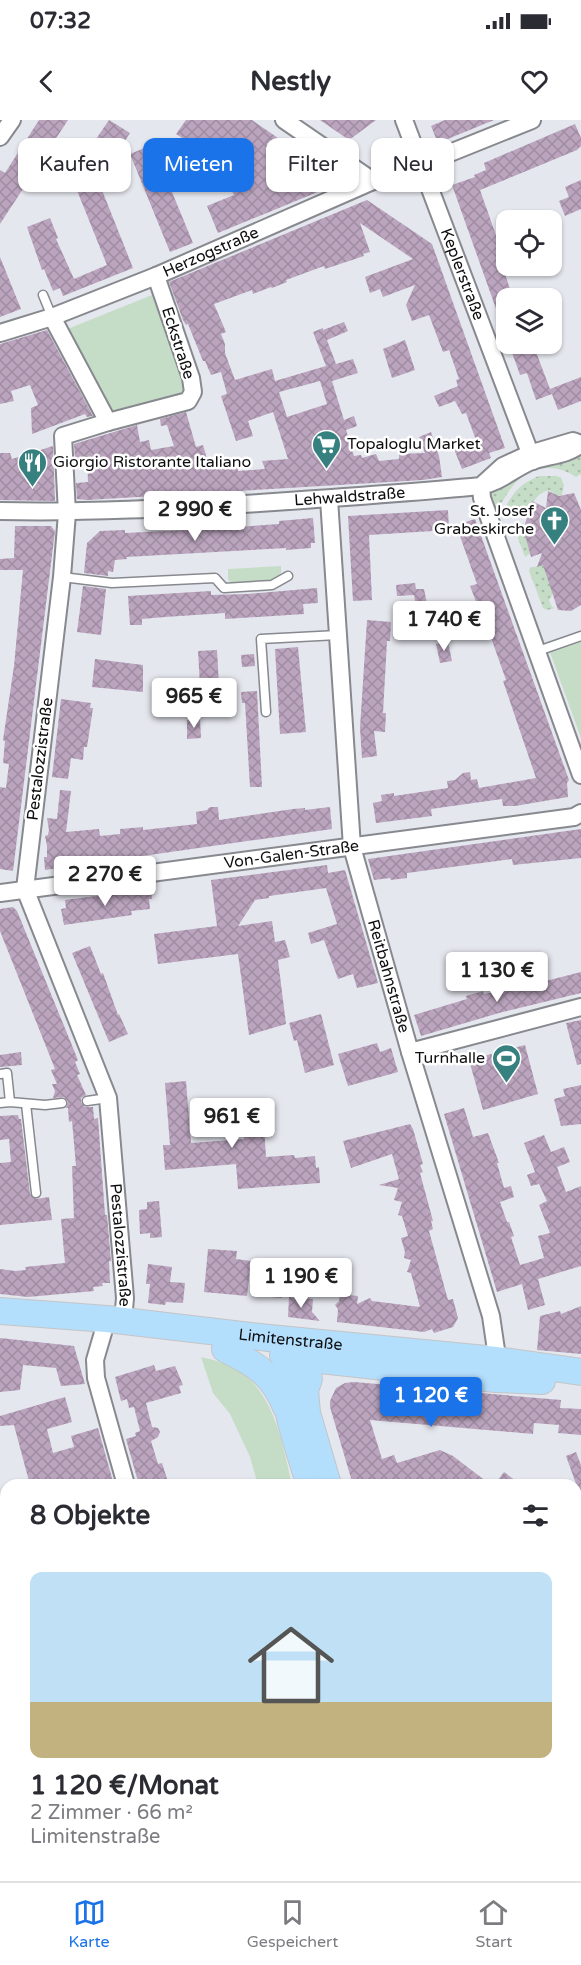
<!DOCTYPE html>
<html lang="de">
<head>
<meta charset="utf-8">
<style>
  body { margin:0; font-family:"Varela Round",sans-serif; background:#f2f2f3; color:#2b2b33; height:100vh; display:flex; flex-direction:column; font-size:22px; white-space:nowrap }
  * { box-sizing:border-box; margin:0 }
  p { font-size:20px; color:#7c7c81 }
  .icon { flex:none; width:33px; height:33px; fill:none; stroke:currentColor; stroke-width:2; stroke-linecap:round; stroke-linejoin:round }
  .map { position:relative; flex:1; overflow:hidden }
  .sheet { position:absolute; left:0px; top:1359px; width:582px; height:402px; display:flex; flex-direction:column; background:#fff; border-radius:18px 18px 0 0; box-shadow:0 2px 4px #0004 }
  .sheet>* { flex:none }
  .banner { position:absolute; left:18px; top:18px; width:546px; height:54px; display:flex; gap:12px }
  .buttons { position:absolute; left:496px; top:90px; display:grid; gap:12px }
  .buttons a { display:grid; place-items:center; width:66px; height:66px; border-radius:12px; background:#fff; box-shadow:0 2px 4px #0004; font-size:30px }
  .price { position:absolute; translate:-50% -51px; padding:0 14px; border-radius:6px; background:#fff; color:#222; font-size:20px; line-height:39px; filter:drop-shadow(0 2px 3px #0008) }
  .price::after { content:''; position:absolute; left:50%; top:36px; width:18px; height:14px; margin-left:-9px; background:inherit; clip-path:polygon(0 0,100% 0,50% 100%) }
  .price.selected { background:#1a73e8; color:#fff }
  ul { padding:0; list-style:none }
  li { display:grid; align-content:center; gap:12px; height:318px; padding:0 30px }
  li span { display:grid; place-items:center; height:186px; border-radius:12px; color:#555 }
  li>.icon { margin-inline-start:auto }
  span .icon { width:108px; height:108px; fill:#fffc; stroke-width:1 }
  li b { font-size:26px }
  h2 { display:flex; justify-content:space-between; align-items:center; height:72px; padding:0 30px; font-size:26px }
  .pill { padding:0 21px; border-radius:12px; background:#fff; box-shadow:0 2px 4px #0004; font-size:21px; line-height:54px }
  .pill.selected { background:#1a73e8; color:#fff }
  .status { display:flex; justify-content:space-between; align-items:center; height:42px; padding:0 30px; background:#fff; direction:ltr }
  .status svg { height:16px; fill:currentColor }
  header { display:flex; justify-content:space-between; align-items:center; height:78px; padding:0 30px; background:#fff; font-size:27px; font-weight:700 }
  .tab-bar { display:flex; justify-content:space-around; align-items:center; height:84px; border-top:2px solid #e1e1e2; background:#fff; font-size:16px; color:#7c7c81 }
  .tab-bar a { display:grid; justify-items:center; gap:3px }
  .tab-bar .selected { color:#1a73e8 }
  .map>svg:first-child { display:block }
  .grass { fill:url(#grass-dots) }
  .park { fill:#c5ddc6 }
  .building { fill:url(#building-cross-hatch); fill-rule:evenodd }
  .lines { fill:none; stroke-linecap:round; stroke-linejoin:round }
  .service-casing { stroke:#87898f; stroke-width:11 }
  .minor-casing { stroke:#87898f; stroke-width:20 }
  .secondary-casing { stroke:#87898f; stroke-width:26 }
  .primary-casing { stroke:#c5c5c6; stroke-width:28 }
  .service { stroke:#fff; stroke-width:8 }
  .minor { stroke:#fff; stroke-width:16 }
  .secondary { stroke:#fff; stroke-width:22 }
  .primary { stroke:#b3defc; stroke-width:26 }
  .labels { text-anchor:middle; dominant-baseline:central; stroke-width:5; stroke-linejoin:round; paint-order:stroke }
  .street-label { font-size:16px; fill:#0e0e10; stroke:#fff }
  .poi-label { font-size:16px; fill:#0e0e10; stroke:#fff; text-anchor:start }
</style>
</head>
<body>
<div class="status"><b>07:32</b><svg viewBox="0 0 49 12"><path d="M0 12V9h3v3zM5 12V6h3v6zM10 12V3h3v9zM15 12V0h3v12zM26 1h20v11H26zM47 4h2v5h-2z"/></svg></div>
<header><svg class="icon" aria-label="back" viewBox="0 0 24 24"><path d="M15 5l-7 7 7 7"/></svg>Nestly<svg class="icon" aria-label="heart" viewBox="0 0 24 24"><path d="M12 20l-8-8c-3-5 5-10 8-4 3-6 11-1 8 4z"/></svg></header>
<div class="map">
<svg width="581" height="1761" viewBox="0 0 581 1761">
  <defs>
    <pattern id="grass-dots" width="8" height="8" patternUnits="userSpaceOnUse" patternTransform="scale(1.5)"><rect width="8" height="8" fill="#c5ddc6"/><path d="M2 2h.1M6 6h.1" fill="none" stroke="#a8bca9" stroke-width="1.8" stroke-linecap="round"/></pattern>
    <pattern id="building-cross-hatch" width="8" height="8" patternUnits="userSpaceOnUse" patternTransform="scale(1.5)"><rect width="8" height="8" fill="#baa4be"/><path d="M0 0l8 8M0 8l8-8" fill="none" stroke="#9f8ca2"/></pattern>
  </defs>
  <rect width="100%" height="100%" fill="#e5e7ee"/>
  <path class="grass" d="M577,333L581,337V354L576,357C552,341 525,347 509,371C504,378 502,385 494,389L489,378L490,370L521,350Z
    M539,356H557L561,358L564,365L562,375L558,376L549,370C539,373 532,380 531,391L510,398L506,386C516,369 521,364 539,356Z
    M524,403L523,408L532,432L525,437L513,405Z
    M545,444L554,472L549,480L552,487L555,488L547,490L543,488L529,451L530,448Z"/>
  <path class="park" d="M152,175L186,267L183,278L110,297L65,210Z
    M281,446V453L273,462L232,465L228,459V449Z
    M581,511V618L547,524Z
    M201,1237C213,1240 227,1243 237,1249C275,1274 283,1325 292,1365H258L250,1337L230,1294L213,1273Z
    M576,1617H580L581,1686L576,1687Z
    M409,1755H437L439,1761H410Z"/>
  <path class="building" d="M39,0H68L0,104V50L5,53Z
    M109,0L130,13L117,33L96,19Z
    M186,0H252L342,62L218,113L207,86L234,75L226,60L237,43L214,27L209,35L176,14Z
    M320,0H376L349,20Z
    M445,0H494L438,23L431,6Z
    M575,4L581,18V26L577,30L480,70L502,132L500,133L504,142H501L513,178H507V214H505L452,65L475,57L474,55L486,50L484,43Z
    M149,26H153L193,123L170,132L130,34Z
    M94,50L133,148L63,176L60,168L53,171L44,149L42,150L27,107L50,98L58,118L56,119L74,159L107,145L72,58Z
    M581,60V89L565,96L559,81L569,77L565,67Z
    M367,80L432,124L505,328L489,333L491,338L462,349L454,329L476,320L466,293L462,294L455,281L439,287L434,276L458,266L456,260L459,259L449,230L443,232L429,195L412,201L406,185L415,165L383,177L380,169L370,173L365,157L413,139L360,103L370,132L363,134L364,136L325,149L324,146L286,160L287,162L272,168L271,167L253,174L252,170L214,184L226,212L221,214L225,224V233L235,260L272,249L275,261L326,246L313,212L323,208V210L344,202L348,211L327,220L336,244L353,239L358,253L332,261L344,300L354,296L357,306L346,310L354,336L361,335L362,338L376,334L379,341L399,339V334L425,333L419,317L431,312L439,336L442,357L423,360L87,380L77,379L76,363L88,362L87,337L75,340L74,324L137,305L140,322L149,320L151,330L174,326L167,305L161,306L160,299L186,292L196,327L203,325L209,346L237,345L238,351L265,349L262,341L288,339L273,292L248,301L253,316L236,321L221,276L227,274L221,252L211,255L205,241H203L188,204L186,205L183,200L169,162ZM320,261L327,284L287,297L279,272Z
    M0,137L21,189L0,197Z
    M47,210L93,296L87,297L85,294L32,314L31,288L38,285L30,265L11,271L14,281L0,284V224Z
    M405,220L415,250L392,258L383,229Z
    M509,224H533L550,269L581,257V281L558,290L552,274L536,280L527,253L520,255Z
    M53,326L55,381L0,380V333H10L12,339Z
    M548,371L559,376L574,373L581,390V485L571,491L558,490L543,445L537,447L542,433L531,437L524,411L530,409L525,404L532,381L546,388Z
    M448,390L449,410L369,415L372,480L353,481L348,396Z
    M313,398L315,423H311V428L286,430V428L126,437L127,439L115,440L113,452L108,451V456L84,453L87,423L100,411L125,410V413L209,409L279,404V401Z
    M475,399L569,660L567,663L568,677L515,686H503L502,679L431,689L432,696L376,703L373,683L382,681L381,675L394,673V676L448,668L447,661L455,660L463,653L470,652L471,660L477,659L479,668L536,658L503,561L506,560L489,512L483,514L480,504L484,502L470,466L477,464L456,405Z
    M15,406H51L55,411L13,751L0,749V667L6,668L9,644L3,643L5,621L3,620L14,546L23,450H0V439L14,438Z
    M415,463L416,469H424L429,494L418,496L414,475L397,476L396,465Z
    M83,466L106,469L101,515L77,512Z
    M317,468L318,483L303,484L304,494L225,499V493L165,497L142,499V505H130L128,476L211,471V475L247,474Z
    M367,500L391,502L390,521H387L383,593H386L385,612L374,611L377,636L362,638L360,608Z
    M448,522L452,541L440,543L436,524Z
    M298,527L306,612L280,614L275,529Z
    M217,530L220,583L215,584V592L197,593L195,566H200L198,531Z
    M254,534L255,546L242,547L241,535Z
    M95,539L143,545V572L92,567Z
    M257,571L262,667H250L245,583H242L241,572Z
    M61,579L91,583L90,588H93L87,627H84L83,640L71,638L68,659L52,657Z
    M200,599L201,618L187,619V600Z
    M60,670L71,671L66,712L99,709L100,716L120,714V709L143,707V710L197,704L196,692L207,690L210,687H218L219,700L293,689L305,688V690L330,687L332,709L45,750L44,737H47V726L45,716L48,715L49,710L47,698L57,699Z
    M581,709V738L513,745L512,739L407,753V758L391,760L390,758L374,760L368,739Z
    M327,745L328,753L345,750L378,863L357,868L353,854L338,859L324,820L311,824L308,813L337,804L326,768L269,776V778L255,780L238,806L272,801L275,822L285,820L290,837L278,840L286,904L249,915L238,834L158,844L154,814L217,806L211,760Z
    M151,769L152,779H149L150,789L131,791L132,795L64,805L61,789L66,788L65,780Z
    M13,787L17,791L78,940L75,942L80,954L77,955L86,975L81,978V982L85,987H93L94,999L98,998L105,1095H107L111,1141H109L110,1163H102L103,1166L93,1167L94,1171L28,1177L0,1174V1149L15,1151L26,1150L25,1147L65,1143L61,1099L74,1098L72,1046H76L72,1001L69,1002L68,988H66L68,982L64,977L53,978L55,971L52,964H57L51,950L55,949L0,811V789Z
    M90,826L101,854L103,853L118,895L119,894L128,914L109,922L72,833Z
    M581,852V873L499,893L421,916L414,895L467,879L466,876L483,871L484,874L494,872V874Z
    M321,894L334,945L305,953L297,920L294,921L289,903Z
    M581,900V944L577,945L566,903Z
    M377,923L380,932L391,928L398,952L348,966L338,934Z
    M525,925L538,974L483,990L469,940Z
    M21,932L22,945L0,947V935Z
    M186,961L191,1023L244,1019L242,992L263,991L266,1037L294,1035L295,1038L315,1036L316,1048L319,1047L320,1063L238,1069L236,1044L165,1050L163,1025H170L165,963Z
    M581,965V1004L561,1006L554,979L565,976L563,969Z
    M464,988L473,1017L488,1013L499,1043H497L504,1068L511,1066L514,1077L500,1082L507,1102H509L514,1116L511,1117L520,1145L544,1138L538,1116L550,1113L539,1085L547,1081L539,1064L531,1066L527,1055L535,1052L524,1023L544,1015L551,1032L564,1027L570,1042L557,1047L566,1072L581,1066V1146L538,1159L545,1185L528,1190L522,1164L497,1172L444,994Z
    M18,995L19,999H21L30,1074L36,1079L49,1077L52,1100L0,1105V1043L11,1042L9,1019L0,1020V996Z
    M410,1004L413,1009L423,1044L420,1045L423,1052L420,1053L433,1101H431L433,1109L429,1111L448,1180L453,1179L458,1198L453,1207L434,1213L432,1209L424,1212L337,1202L338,1189L335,1185L339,1181L340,1174L358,1176L357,1184L370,1178L372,1181L420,1187L411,1153L407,1152L411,1140L404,1138L405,1132L401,1118L408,1116L402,1096L398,1095L402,1082L394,1080L398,1068L379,1065L399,1059L392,1034L351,1048L343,1021Z
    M159,1081L162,1117L150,1118V1113L140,1114L139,1090L147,1089V1082Z
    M208,1129L237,1131L236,1139L251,1141L247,1176L204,1172Z
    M148,1144L172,1147L170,1162L185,1163L183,1183L166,1182L165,1185L148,1183L150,1164H146Z
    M271,1158L284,1159L282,1178L270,1177Z
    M289,1177L313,1179L312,1192L320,1201L288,1197Z
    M581,1186V1234L537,1230L540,1196L560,1191L561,1194Z
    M0,1218L74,1226L85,1264L61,1266L56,1248L23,1245L20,1270L0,1272Z
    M154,1245L156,1251L175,1246L183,1265L179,1266L181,1273L146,1283L152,1307L158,1308L160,1312L158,1317L151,1321L158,1344L162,1343L169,1365H139L126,1319L136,1316L135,1313L140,1311L134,1287L129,1288L127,1279L121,1281L115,1257Z
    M354,1262L561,1280L560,1288L581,1289V1315L558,1313L559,1305L534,1303L533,1314L370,1300L382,1339L394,1335L397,1343L440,1330L453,1336L491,1365H353L330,1287V1281L336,1268L345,1263Z
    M65,1277L72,1302L47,1309L53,1333L74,1327L71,1316L98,1308L114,1365H30L14,1305L0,1306V1296Z
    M576,1332L581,1345V1372H579L566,1336Z
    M504,1352L521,1365H494Z"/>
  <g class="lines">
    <defs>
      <path id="service" d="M43,175L52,197
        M62,457L112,463L215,458L224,468L272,465L288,456
        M538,531L581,516
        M266,592L261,519L338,515
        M0,954L7,953L10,982L0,983
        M87,981L108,978
        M10,982L45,985L62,983
        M26,984L36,1073
        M576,1600L581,1609"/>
      <g id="minor">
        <path d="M284,0L373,61"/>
        <path id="s1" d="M404,0L533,341"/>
        <path d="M0,17L12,0"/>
        <path id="s2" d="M52,197L108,302L63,316L67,393L62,457L25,769L108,978L125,1178L123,1201"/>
        <path id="s3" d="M0,213L52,197L156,156L373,61L420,45L532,0"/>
        <path d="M108,302L188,281L193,272L191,258L156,156"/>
        <path id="s4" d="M329,379L352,727L410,932L491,1196L496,1230V1249"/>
        <path id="s5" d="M0,391C86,393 173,388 259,383C333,378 407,373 481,366C503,361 512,349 532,341C549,335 566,336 581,324L573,321L529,334L503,346L481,366L482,378L581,655"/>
        <path id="s6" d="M0,773L574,697L581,693"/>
        <path d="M410,932L581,887"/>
        <path d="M107,1199L95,1240L96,1258L126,1365"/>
        <path d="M0,1524L6,1523"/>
        <path d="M531,1755L533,1761"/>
        <path d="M240,1761L250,1755"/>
      </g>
      <path id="secondary" d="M576,1591L581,1588"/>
      <g id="primary">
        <path id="s7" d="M0,1191L107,1199L269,1218L496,1240L581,1252"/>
        <path d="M301,1224L300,1238L306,1249L309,1259L305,1270L307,1293L328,1365"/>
        <path d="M225,1229C256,1244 273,1255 286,1287"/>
        <path d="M283,1236L496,1259L542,1261"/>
        <path d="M300,1238C297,1241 291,1245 289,1248C277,1271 300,1332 307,1356"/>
        <path d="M371,1755L372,1761"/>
        <path d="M397,1755V1761"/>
      </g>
    </defs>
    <use href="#service" class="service-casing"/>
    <use href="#minor" class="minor-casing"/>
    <use href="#secondary" class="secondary-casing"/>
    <use href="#primary" class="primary-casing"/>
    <use href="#service" class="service"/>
    <use href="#minor" class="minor"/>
    <use href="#secondary" class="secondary"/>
    <use href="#primary" class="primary"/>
  </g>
  <defs>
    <symbol id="supermarket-pin" viewBox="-11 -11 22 30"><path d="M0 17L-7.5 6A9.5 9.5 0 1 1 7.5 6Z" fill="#378080" stroke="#fff"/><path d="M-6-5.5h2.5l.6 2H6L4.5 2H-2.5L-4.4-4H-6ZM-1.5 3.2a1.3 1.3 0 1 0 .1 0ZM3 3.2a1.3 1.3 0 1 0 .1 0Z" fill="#fff"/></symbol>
    <symbol id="restaurant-pin" viewBox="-11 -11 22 30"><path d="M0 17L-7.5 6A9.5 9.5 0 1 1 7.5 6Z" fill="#378080" stroke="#fff"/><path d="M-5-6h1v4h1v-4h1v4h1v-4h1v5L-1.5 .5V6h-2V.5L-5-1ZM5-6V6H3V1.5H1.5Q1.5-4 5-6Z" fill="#fff"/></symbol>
    <symbol id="church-pin" viewBox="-11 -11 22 30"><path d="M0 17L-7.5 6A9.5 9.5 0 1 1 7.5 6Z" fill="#378080" stroke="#fff"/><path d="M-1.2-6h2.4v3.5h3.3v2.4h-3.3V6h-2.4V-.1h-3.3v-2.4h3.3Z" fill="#fff"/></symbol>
    <symbol id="stadium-pin" viewBox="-11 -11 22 30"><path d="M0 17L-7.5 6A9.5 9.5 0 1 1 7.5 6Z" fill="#378080" stroke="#fff"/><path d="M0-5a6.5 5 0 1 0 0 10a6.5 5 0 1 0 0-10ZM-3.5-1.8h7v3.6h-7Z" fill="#fff"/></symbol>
  </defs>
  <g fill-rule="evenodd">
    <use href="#supermarket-pin" x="310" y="308" width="33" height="45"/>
    <use href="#restaurant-pin" x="16" y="326" width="33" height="45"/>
    <use href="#church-pin" x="538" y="384" width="33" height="45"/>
    <use href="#stadium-pin" x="490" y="922" width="33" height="45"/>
  </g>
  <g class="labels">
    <g class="street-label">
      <text stroke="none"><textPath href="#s3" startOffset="226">Herzogstraße</textPath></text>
      <text stroke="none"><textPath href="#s1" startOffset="165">Keplerstraße</textPath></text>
      <text transform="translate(178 223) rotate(72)">Eckstraße</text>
      <text stroke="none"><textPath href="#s5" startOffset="350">Lehwaldstraße</textPath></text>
      <text transform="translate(40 639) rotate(-83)">Pestalozzistraße</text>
      <text stroke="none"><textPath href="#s6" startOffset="294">Von-Galen-Straße</textPath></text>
      <text stroke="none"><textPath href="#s4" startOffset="483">Reitbahnstraße</textPath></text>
      <text stroke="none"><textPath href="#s2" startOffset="994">Pestalozzistraße</textPath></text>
      <text stroke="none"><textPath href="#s7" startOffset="292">Limitenstraße</textPath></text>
    </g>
    <g class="poi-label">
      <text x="347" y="324">Topaloglu Market</text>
      <text x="53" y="342">Giorgio Ristorante Italiano</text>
      <text x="534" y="391" text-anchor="end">St. Josef<tspan x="534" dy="18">Grabeskirche</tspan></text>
      <text x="485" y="938" text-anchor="end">Turnhalle</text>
    </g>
  </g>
</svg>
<div class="buttons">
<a><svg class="icon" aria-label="locate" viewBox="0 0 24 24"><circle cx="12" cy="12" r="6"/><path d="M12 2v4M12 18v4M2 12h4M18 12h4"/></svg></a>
<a><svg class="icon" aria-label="layers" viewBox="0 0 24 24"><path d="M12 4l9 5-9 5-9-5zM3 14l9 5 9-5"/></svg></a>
</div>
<b class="price" style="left:195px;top:422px">2 990 €</b>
<b class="price" style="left:444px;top:532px">1 740 €</b>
<b class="price" style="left:194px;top:609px">965 €</b>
<b class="price" style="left:105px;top:787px">2 270 €</b>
<b class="price" style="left:497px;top:883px">1 130 €</b>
<b class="price" style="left:232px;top:1029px">961 €</b>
<b class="price" style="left:301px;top:1189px">1 190 €</b>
<b class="price selected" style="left:431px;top:1308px">1 120 €</b>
<div class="banner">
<a class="pill">Kaufen</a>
<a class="pill selected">Mieten</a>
<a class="pill">Filter</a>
<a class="pill">Neu</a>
</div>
<section class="sheet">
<h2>8 Objekte<svg class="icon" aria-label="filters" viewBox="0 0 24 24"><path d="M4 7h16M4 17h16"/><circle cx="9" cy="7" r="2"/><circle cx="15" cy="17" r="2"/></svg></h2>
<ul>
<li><span style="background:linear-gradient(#bfe0f5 70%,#c2b280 0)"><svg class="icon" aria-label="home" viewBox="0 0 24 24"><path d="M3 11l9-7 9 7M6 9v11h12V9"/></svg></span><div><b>1 120 €/Monat</b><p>2 Zimmer · 66 m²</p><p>Limitenstraße</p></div></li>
</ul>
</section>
</div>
<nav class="tab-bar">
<a class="selected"><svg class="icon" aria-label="map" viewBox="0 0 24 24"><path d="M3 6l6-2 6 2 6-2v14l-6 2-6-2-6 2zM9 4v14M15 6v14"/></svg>Karte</a>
<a><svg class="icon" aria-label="saved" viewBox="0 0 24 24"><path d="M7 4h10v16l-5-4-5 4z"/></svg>Gespeichert</a>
<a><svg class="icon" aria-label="home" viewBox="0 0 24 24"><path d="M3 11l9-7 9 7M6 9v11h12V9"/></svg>Start</a>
</nav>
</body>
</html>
